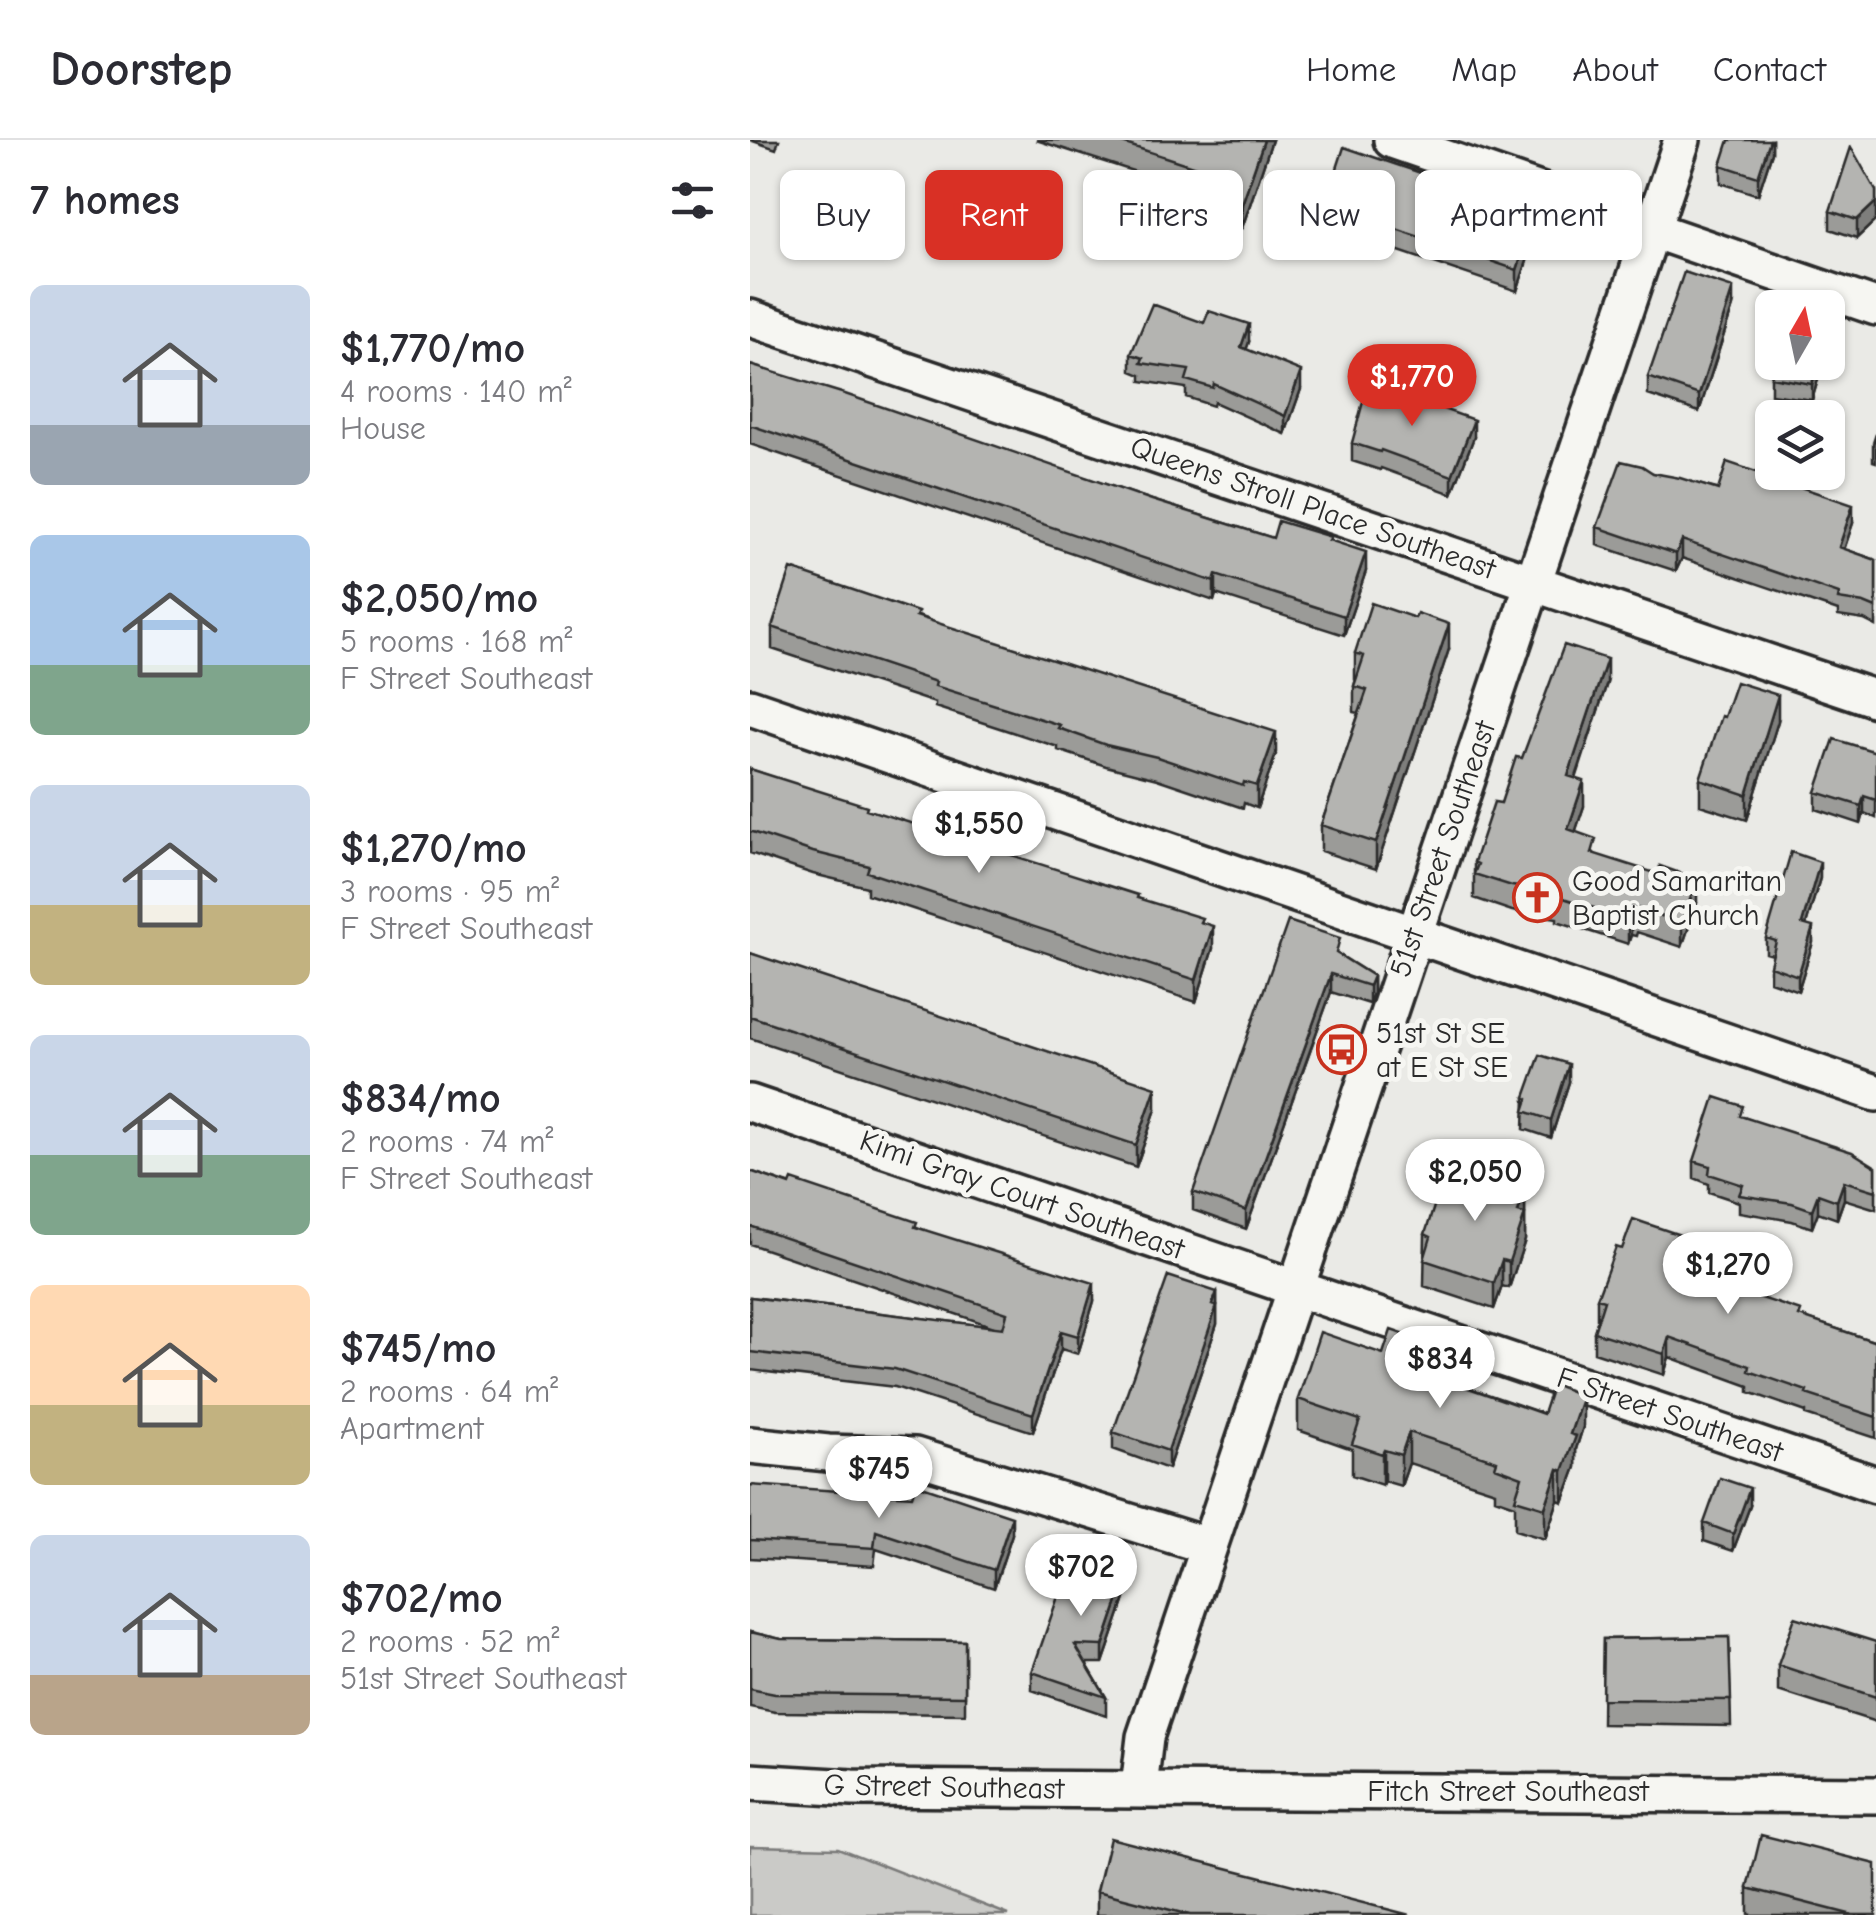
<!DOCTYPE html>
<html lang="en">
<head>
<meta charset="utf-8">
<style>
  body { margin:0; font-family:"Comic Neue",sans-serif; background:#f2f2f3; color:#2b2b33; height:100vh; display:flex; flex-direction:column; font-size:38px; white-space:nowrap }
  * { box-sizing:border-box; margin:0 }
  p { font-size:32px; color:#7c7c81 }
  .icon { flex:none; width:55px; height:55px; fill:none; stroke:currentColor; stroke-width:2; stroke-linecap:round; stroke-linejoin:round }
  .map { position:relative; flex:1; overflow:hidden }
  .panel { display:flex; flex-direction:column; background:#fff; width:750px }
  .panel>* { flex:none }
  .banner { position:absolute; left:30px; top:30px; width:945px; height:90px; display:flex; gap:20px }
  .needle { width:65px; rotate:9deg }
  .controls { position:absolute; left:1005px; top:150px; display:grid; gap:20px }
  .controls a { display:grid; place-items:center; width:90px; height:90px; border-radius:15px; background:#fff; box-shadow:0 2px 8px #0004; font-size:50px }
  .price { position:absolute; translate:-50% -85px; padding:0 22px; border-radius:35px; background:#fff; color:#222; font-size:32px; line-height:65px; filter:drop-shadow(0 2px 5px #0008) }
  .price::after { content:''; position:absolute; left:50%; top:60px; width:30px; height:22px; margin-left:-15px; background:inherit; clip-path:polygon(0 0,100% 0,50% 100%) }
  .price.current { background:#d93025; color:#fff }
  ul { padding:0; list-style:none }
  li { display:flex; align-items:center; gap:30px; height:250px; padding:0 30px }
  li span { display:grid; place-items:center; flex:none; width:280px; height:200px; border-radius:15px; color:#555 }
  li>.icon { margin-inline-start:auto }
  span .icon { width:120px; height:120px; fill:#fffc; stroke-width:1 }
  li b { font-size:42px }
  h2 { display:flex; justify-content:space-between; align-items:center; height:120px; padding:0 30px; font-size:42px }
  .chip { padding:0 35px; border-radius:15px; background:#fff; box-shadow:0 2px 8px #0004; font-size:35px; line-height:90px }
  .chip.current { background:#d93025; color:#fff }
  header { display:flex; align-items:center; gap:60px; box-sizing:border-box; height:140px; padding:0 50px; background:#fff; border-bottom:2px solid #e1e1e2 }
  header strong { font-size:48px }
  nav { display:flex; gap:55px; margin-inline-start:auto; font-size:35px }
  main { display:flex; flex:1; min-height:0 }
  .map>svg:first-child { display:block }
  .green { fill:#cacac7; stroke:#7a7a79; stroke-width:2.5 }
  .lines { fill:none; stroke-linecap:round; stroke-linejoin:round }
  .minor-casing { stroke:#2b2b2b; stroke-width:42 }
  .minor { stroke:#f6f6f2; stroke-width:35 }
  .wall { fill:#9b9b98; stroke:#2b2b2b; stroke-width:2.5 }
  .shaded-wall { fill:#7e7e7c; stroke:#2b2b2b; stroke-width:2.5 }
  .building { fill:#b4b4b1; stroke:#2b2b2b; stroke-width:2.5 }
  .labels { text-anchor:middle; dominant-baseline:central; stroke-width:10; stroke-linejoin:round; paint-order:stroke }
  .street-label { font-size:30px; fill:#2b2b2b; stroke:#f6f6f2 }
  .poi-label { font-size:30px; fill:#2b2b2b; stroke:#f6f6f2; text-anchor:start }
</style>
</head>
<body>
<header>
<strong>Doorstep</strong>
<nav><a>Home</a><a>Map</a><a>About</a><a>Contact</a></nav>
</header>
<main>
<section class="panel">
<h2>7 homes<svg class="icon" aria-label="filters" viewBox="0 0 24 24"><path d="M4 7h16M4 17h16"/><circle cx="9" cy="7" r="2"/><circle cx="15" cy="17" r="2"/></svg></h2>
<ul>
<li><span style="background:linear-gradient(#c9d6e8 70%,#9aa5b1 0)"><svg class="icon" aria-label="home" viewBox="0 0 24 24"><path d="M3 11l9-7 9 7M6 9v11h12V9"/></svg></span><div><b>$1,770/mo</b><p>4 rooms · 140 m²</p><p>House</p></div></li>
<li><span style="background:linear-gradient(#a9c7e8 65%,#7fa58c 0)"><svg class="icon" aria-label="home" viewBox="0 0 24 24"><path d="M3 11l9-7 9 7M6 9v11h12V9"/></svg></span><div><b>$2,050/mo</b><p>5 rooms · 168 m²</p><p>F Street Southeast</p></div></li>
<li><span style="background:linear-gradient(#c9d6e8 60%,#c2b280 0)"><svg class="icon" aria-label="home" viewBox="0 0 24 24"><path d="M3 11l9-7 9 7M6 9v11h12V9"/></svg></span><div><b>$1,270/mo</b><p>3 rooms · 95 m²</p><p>F Street Southeast</p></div></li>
<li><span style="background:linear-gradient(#c9d6e8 60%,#7fa58c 0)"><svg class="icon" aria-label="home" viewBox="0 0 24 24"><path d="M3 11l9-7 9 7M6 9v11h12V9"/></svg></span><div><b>$834/mo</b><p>2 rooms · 74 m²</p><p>F Street Southeast</p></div></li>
<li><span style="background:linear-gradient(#ffd9b3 60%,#c2b280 0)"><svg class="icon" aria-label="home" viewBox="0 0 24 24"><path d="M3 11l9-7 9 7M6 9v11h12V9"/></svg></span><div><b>$745/mo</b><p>2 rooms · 64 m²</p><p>Apartment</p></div></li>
<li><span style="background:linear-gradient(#c9d6e8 70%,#b9a48a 0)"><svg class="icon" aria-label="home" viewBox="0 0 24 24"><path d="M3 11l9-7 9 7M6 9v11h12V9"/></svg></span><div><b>$702/mo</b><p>2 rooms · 52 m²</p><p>51st Street Southeast</p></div></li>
</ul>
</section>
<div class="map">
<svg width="1126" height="1775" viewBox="0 0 1126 1775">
  <rect width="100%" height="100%" fill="#eaeae6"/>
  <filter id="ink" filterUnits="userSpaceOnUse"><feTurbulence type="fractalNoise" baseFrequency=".01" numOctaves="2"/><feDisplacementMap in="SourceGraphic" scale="20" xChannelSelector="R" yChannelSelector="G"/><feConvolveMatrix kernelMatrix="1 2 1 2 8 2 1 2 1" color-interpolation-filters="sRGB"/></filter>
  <g filter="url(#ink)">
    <path class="green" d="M0,1706L88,1708L259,1775H0Z"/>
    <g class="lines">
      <defs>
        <path id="minor" d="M642,0L1126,167
          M0,178L1126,559
          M0,567L1126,953
          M0,963L1126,1345
          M0,1305L78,1313L165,1316L458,1406
          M0,1642L103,1648L1126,1655
          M389,1648L395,1597L932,0"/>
      </defs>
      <use href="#minor" class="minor-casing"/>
      <use href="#minor" class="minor"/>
    </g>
    <path class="wall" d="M0,0H29L26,9Z
      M286,0H522L492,88L439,72V49Z
      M1022,0V12L1008,55L971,43V25Z
      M1126,51V80L1107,98L1080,89V71Z
      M575,65L786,94L767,151L575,86Z
      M983,166L949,272L898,255V237Z
      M499,202L496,209L551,249L535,294L464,262L463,266L436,257V248L391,241V235L381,231V214Z
      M1073,222L1062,260L1021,254V237Z
      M0,225L402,360L523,398L581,401L616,431L594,495L466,454L464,461L0,304Z
      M661,258L724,297L702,354L631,328L630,330L602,321V303L621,260Z
      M1126,294V322L1123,321V303Z
      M903,333L1103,383L1094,409L1126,420V486L1114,480L1088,476V471L932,418L926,431L847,405V387Z
      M168,476L526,614L507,668L494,663L493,668L407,639L356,626L308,610V607L185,567V563L22,509V487Z
      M699,509L626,729L571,711V685L609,573L604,572V546L606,539H605V513Z
      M857,543L826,639L834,666L825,692L846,715L947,763L932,807L887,792L886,796L881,795L878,804L807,781V778L762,771L724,758V722L772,618Z
      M1028,581L997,680L950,665V639Z
      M1126,612V678L1114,673L1111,684L1066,669V652Z
      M0,629L117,670L388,758L452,783L463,808L446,862L117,754V747L63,734L0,713Z
      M1070,738L1056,785L1063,802L1048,851L1020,841V826L1023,815L1016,813V798Z
      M0,813L406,969L386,1027L0,898Z
      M590,815L623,836V853L619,864L581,852L496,1089L443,1070V1052Z
      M819,942L801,998L774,989L775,957Z
      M993,977L1126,1027V1069L1094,1059L1087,1079L1068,1072L1062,1088L1042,1081L989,1072V1062L959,1052V1044L944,1038V1021Z
      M0,1031L167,1087L344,1161L328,1214L311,1209L283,1292L145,1247L0,1230V1157L244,1187L0,1104Z
      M699,1047L775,1048V1100L759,1148L752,1146L744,1169L674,1146L675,1094Z
      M872,1109L1013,1144L1008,1157L1051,1177L1126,1202V1298L1056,1275V1272L999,1252V1246L919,1217L914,1235L844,1212V1192L848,1179H847V1158Z
      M467,1152V1184L418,1329L363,1309V1292Z
      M670,1231L833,1287L826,1309V1327L813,1362L808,1360L795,1399L765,1390V1365L745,1358V1351L659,1323L651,1346L634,1341L632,1345L602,1335V1309L548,1290V1259Z
      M0,1345L262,1394L244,1448L126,1409L124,1426L0,1418Z
      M1000,1366L983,1411L954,1401V1383Z
      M380,1444L353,1523H336L356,1557V1575L282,1550V1532Z
      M0,1492L31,1499L215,1501V1574L25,1572L0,1567Z
      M979,1497L981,1586L852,1584L853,1499Z
      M1126,1502V1582L1028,1551V1525Z
      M998,1748L1126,1775H1001L998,1774Z
      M347,1751L660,1775H347Z"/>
    <path class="shaded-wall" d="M514,0H522L492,88V64Z
      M1020,0H1022V12L1008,55V37Z
      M1126,62V80L1107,98V80Z
      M786,72V94L767,151V130Z
      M983,148V166L949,272V255Z
      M499,184V202L491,225V207Z
      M1068,222H1073L1062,260V244Z
      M551,231V249L535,294V276Z
      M724,280V297L702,354V336Z
      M1103,365V383L1089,425V407Z
      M932,400V418L926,431V414Z
      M616,412V431L594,495V476Z
      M466,435V454L464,461V442Z
      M699,484V509L626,729V703Z
      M857,519V543L818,661V636Z
      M1028,555V581L997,680V655Z
      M526,592V614L507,668V646Z
      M834,641V666L818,714V689Z
      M1114,656V673L1111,684V666Z
      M1070,722V738L1052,799V784Z
      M947,739V763L932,807V783Z
      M881,770V795L878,804V779Z
      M463,786V808L446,862V840Z
      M1063,787V802L1048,851V836Z
      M581,834V852L496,1089V1071Z
      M623,836V853L619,864V846Z
      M819,924V942L801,998V980Z
      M406,947V969L386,1027V1005Z
      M1094,1041V1059L1087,1079V1061Z
      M775,1048V1100L759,1148V1122L768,1072Z
      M1068,1054V1072L1062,1088V1070Z
      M752,1120V1146L744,1169V1143Z
      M1013,1123V1144L1002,1176V1155Z
      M344,1143V1161L328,1214V1196Z
      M467,1152V1184L418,1329V1311Z
      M311,1191V1209L283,1292V1274Z
      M919,1197V1217L914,1235V1214Z
      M670,1200V1231L661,1228Z
      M833,1256V1287L826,1309V1327L813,1362V1331L820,1294Z
      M659,1292V1323L651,1346V1315Z
      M634,1310V1341L632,1345V1314Z
      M808,1329V1360L795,1399V1368Z
      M1000,1348V1366L983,1411V1394Z
      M262,1376V1394L244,1448V1430Z
      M380,1426V1444L353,1523V1506Z"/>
    <path class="building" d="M363,0H514L492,64L439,47L446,27Z
      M979,0H1020L1008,37L971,25Z
      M594,7L786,72L767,130L575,65Z
      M1101,7L1126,51V62L1107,80L1080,71Z
      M934,132L983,148L949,255L898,237Z
      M402,164L454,183L459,171L499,184L491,207L551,231L535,276L464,244L463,248L436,240L439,230L391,223L393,218L381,214Z
      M1026,222H1068L1062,244L1021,237Z
      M0,225L95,254L402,360L523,398L528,381L581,397L579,400L616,412L594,476L466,435L464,442L0,285Z
      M627,241L661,252L659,257L724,280L702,336L631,310L630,312L602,303L614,258L621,260Z
      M871,321L892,326L903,333L930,338L968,350L977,322L1103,365L1089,407L1126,420V468L1114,463L1088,459L1089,454L932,400L926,414L847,387Z
      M41,429L168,472L166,476L526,592L507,646L494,642L493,646L407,617L356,605L308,588L310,585L185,546L186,542L22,487Z
      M621,463L665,478L667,473L699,484L626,703L571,685L617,550L604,546L614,516L605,513Z
      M814,505L857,519L818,636L834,641L818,689L846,699L842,713L908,734L910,726L947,739L932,783L887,768L886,772L881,770L878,779L807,756L808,754L762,746L724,734L728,724L724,722L744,662L751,663L766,617L772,618Z
      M986,542L1028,555L997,655L950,639L971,576L974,577Z
      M1084,599L1126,612V660L1114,656L1111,666L1066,652Z
      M0,629L117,666L116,669L388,755L387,758L452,778L450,782L463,786L446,840L117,732L119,726L63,712L0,691Z
      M1041,712L1070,722L1052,784L1063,787L1048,836L1020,826L1026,801L1016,798Z
      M538,781L590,798L586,813L623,836L619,846L581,834L496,1071L443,1052Z
      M0,813L406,947L386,1005L0,876Z
      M790,915L819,924L801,980L774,971L778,959L775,957Z
      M965,957L993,966L990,976L1102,1012L1126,1027V1051L1094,1041L1087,1061L1068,1054L1062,1070L1042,1063L989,1055L993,1045L959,1034L960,1026L944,1021Z
      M706,1025L775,1048L768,1072L775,1074L759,1122L752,1120L744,1143L674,1120L681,1097L675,1094L691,1045L699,1047Z
      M0,1031L40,1045L42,1040L167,1082L165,1087L344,1143L328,1196L311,1191L283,1274L145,1229L0,1212V1157L253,1188L257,1173L0,1086Z
      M883,1079L1013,1123L1002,1155L1051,1171L1049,1176L1126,1202V1277L1056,1254L1057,1251L999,1231L1000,1226L919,1197L914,1214L844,1192L854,1160L847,1158L866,1107L872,1109Z
      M418,1136L467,1152L462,1165L467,1166L418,1311L363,1292Z
      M641,1190L670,1200L661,1228L793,1274L803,1244L833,1256L820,1294L826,1296L813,1331L808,1329L795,1368L765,1359L772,1337L745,1327L747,1321L659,1292L651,1315L634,1310L632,1314L602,1304L610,1280L548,1259L570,1192L633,1214Z
      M970,1338L1000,1348L983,1394L954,1383Z
      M166,1344L262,1376L244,1430L126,1391L124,1408L0,1400V1345L162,1356Z
      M325,1407L380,1426L353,1506L325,1505L356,1557L282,1532Z
      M1045,1477L1126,1502V1557L1028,1525Z
      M0,1492L31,1499L215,1501V1556L25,1554L0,1549Z
      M979,1497L981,1560L852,1559L853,1499Z
      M1011,1695L1126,1724V1775H1103L998,1748Z
      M360,1698L660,1775H440L347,1751Z"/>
  </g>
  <defs>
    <symbol id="church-ring" viewBox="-11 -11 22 22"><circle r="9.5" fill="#f6f6f2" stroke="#c8321e" stroke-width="1.5"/><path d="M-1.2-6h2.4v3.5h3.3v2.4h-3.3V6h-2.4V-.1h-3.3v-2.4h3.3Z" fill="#c8321e"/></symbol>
    <symbol id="bus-ring" viewBox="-11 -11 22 22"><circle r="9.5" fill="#f6f6f2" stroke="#c8321e" stroke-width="1.5"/><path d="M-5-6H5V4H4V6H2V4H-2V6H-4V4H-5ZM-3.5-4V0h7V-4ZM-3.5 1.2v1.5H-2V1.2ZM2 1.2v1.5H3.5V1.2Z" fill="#c8321e"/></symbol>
  </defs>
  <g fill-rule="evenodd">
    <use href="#church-ring" x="760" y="730" width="55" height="55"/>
    <use href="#bus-ring" x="564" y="882" width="55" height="55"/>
  </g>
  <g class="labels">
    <g class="street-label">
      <text transform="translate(563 368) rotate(19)">Queens Stroll Place Southeast</text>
      <text transform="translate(693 709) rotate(-71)">51st Street Southeast</text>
      <text transform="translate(272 1055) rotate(19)">Kimi Gray Court Southeast</text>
      <text transform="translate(920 1275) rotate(19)">F Street Southeast</text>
      <text transform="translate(194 1647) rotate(1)">G Street Southeast</text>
      <text x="758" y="1651">Fitch Street Southeast</text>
    </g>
    <g class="poi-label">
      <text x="822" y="741">Good Samaritan<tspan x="822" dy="34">Baptist Church</tspan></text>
      <text x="626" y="893">51st St SE<tspan x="626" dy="34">at E St SE</tspan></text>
    </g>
  </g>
</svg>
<div class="controls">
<a><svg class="needle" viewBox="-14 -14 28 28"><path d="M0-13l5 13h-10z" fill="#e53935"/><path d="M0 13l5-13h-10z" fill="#7c7c81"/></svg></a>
<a><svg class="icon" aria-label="layers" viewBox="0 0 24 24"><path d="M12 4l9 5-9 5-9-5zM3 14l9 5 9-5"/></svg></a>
</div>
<b class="price current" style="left:662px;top:289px">$1,770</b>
<b class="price" style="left:229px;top:736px">$1,550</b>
<b class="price" style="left:725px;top:1084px">$2,050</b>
<b class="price" style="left:978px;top:1177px">$1,270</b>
<b class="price" style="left:690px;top:1271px">$834</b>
<b class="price" style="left:129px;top:1381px">$745</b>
<b class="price" style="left:331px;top:1479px">$702</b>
<div class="banner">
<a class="chip">Buy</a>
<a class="chip current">Rent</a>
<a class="chip">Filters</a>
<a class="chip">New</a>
<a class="chip">Apartment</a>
</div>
</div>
</main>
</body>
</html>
